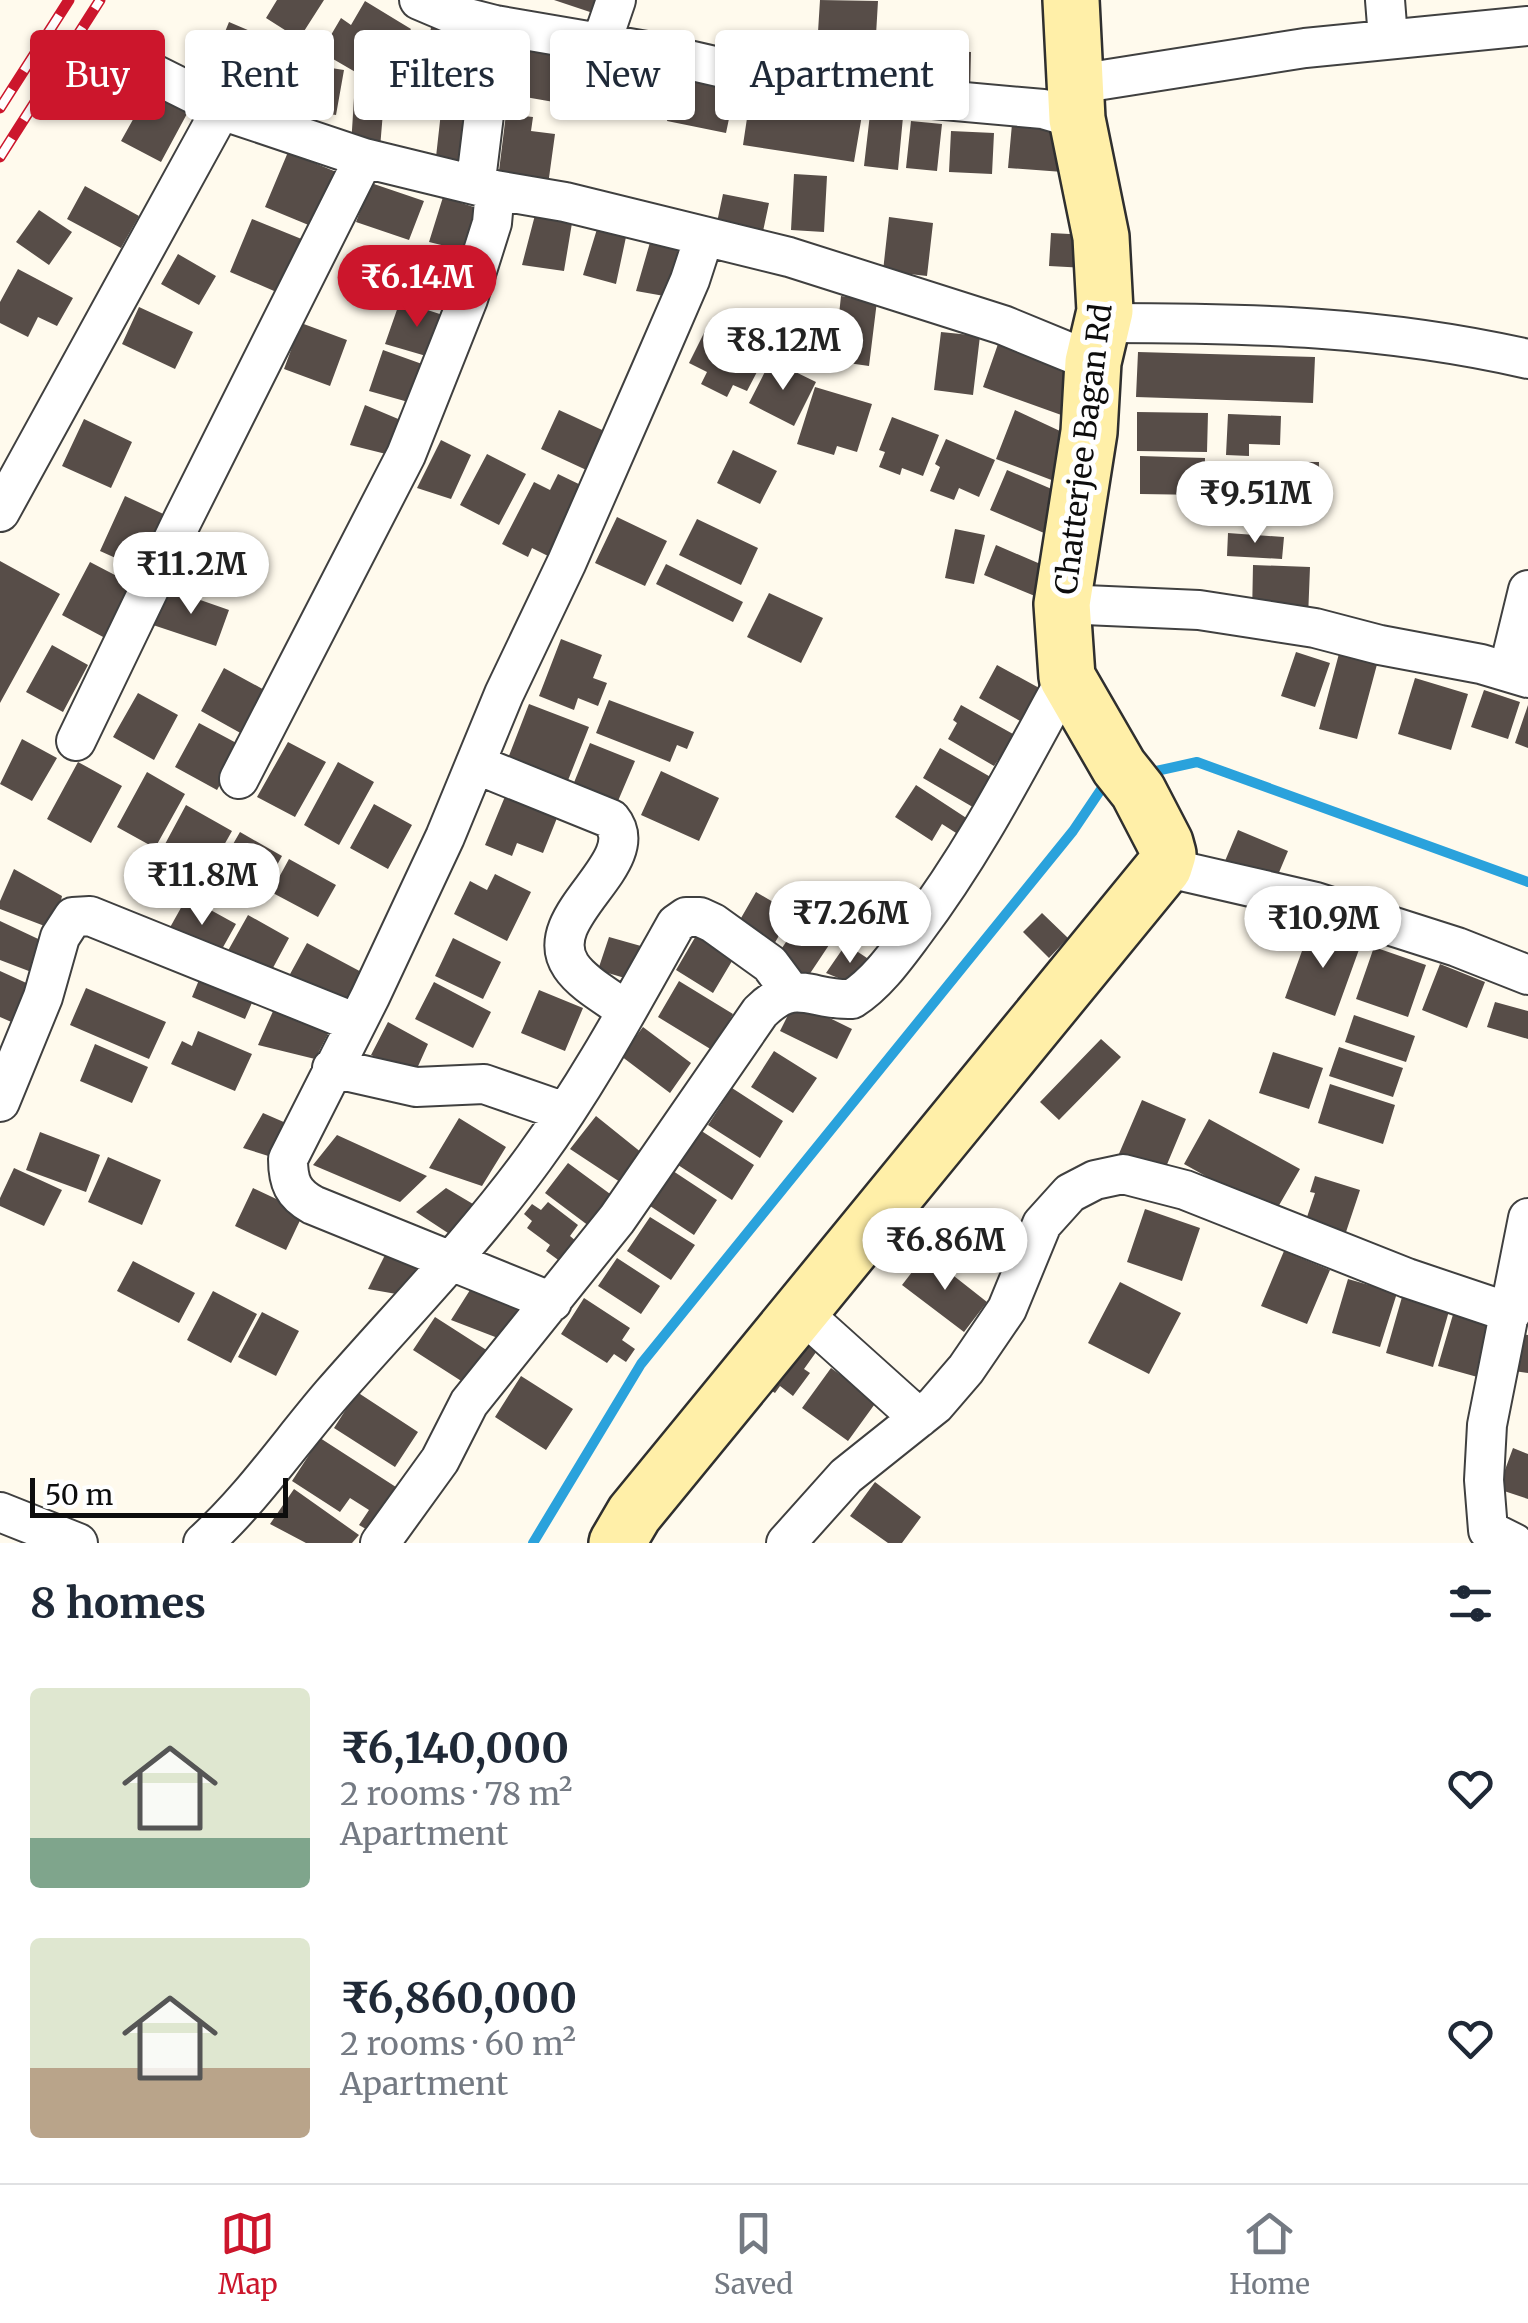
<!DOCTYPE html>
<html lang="en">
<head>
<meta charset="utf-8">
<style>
  body { margin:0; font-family:Merriweather,serif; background:#f6f6f7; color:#1f2937; height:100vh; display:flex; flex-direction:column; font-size:38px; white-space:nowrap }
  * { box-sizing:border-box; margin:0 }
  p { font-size:32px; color:#747a83 }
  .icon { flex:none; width:55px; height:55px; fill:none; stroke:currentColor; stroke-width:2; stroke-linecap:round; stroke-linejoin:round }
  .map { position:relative; height:1543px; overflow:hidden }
  .drawer { display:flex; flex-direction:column; background:#fff; flex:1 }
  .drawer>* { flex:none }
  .banner { position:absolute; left:30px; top:30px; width:1000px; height:90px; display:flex; gap:20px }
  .scale { position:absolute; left:30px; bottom:25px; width:258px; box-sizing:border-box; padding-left:10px; border:5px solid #0d0d0d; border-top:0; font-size:28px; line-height:35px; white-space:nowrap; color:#0d0d0d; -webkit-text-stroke:8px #fff; paint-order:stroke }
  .price { position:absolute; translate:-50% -85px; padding:0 22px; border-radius:35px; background:#fff; color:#222; font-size:32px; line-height:65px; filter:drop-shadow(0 2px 5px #0008) }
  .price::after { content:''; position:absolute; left:50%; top:60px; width:30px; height:22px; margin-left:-15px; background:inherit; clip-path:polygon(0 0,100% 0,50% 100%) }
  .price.on { background:#cc162c; color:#fff }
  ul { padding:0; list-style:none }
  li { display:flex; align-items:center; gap:30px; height:250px; padding:0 30px }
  li span { display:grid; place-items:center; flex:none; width:280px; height:200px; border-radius:10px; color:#555 }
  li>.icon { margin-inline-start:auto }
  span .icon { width:120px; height:120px; fill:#fffc; stroke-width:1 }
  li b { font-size:42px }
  h2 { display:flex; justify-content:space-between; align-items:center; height:120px; padding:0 30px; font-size:42px }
  .tag { padding:0 35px; border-radius:10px; background:#fff; box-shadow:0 2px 8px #0004; font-size:35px; line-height:90px }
  .tag.on { background:#cc162c; color:#fff }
  .tab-bar { display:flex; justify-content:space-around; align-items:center; height:140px; border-top:2px solid #e0e1e3; background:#fff; font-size:28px; color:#747a83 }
  .tab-bar a { display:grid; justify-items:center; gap:5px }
  .tab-bar .on { color:#cc162c }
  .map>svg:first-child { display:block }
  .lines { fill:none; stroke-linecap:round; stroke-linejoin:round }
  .stream { stroke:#2aa2dc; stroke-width:10 }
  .building { fill:#574d48 }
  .street-casing { stroke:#404040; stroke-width:42 }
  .secondary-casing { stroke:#2f2f2f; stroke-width:60 }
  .street { stroke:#fff; stroke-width:38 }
  .secondary { stroke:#ffefa8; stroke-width:55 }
  .rail-casing { stroke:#cc162c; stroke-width:11 }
  .rail { stroke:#fff; stroke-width:8; stroke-dasharray:22; stroke-linecap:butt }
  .labels { text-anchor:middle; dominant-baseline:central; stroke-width:10; stroke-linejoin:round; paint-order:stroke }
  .street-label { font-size:30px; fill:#0d0d0d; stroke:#fff }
</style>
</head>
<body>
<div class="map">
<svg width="1528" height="1543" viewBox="0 0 1528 1543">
  <rect width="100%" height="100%" fill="#fffaed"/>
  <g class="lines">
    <path class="stream" d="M1147,773L1197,762L1528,882
      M533,1543L641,1364L1073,831L1106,782L1110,781"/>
  </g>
  <path class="building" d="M277,0H324L299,39L266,18Z
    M554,0H597L593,13Z
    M820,0L878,1L876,35L818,32Z
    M365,1L411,29L393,58L381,50L364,77L321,52L341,18L351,25Z
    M433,20L487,36L482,87L435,75L441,47L427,44Z
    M229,22L290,48L269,99L224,80L232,60L216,54Z
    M834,45L905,48L903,91L833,89Z
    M516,49L579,60L571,105L508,94Z
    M913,50L971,52L970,94L912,92Z
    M597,58L662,70L653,119L587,106Z
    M299,63L344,70L336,115L292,108Z
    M675,78L735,90L726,133L667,121Z
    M150,89L189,110L161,162L121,141Z
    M443,94L484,98L477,162L436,157Z
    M354,98L384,100L380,148L351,146Z
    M750,98L862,115L854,162L743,145Z
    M506,114L533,117L531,131L555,134L548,185L498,179Z
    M870,114L903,117L898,170L864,166Z
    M911,121L942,124L937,171L906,168Z
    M1012,124L1066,128L1063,172L1008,168Z
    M951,131L994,133L992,174L949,172Z
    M288,152L346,176L323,231L265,207Z
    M794,174L827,176L824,232L791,230Z
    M371,183L424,201L409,240L356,222Z
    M85,186L139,216L121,248L67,219Z
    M723,194L769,203L762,236L716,227Z
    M443,197L483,210L474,253L429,242Z
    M39,210L72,232L49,265L16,242Z
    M535,215L572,223L564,271L522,265Z
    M889,217L933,223L927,276L883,271Z
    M252,219L304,240L281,294L230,272Z
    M597,229L626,237L616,284L583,275Z
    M1051,233L1088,235L1086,268L1049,266Z
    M651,239L685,248L670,297L636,291Z
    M178,254L216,276L199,305L161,284Z
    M418,257L465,273L456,308L404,288Z
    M18,269L73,298L57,326L38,317L28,337L0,323V302Z
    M841,296L877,301L869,366L834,361Z
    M400,301L452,318L433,358L385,344Z
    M139,307L193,332L175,369L122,344Z
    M710,321L769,349L747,391L733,385L727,397L701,384L707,372L689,363Z
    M301,323L347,340L330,386L284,369Z
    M941,332L980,336L973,395L934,390Z
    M998,344L1074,375L1078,421L983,387Z
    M383,350L436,369L419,405L369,391Z
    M1138,352L1315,357L1313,403L1136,397Z
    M771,360L816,382L794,426L749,403Z
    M815,387L872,404L857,452L837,446L834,455L797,444Z
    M365,405L403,421L390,455L350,445Z
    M559,410L613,435L595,474L541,449Z
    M1015,410L1075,438L1062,484L996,459Z
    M1137,412L1208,413L1207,452L1137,451Z
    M1228,414L1281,416L1280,445L1249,444V456L1226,455Z
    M892,417L939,435L923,476L902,468L900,475L879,467L885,452L879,450Z
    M84,419L132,442L111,488L62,466Z
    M946,439L995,460L979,497L959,488L954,500L930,491L940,467L935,464Z
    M441,440L471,455L451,499L417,488Z
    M733,450L777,471L760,504L717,483Z
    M487,454L526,474L499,525L460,505Z
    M1140,456L1205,458L1204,495L1140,494Z
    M1227,462H1319L1318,502L1227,501Z
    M1007,470L1068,496L1051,536L990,510Z
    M558,474L587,488L552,558L532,548L528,557L502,544L534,482L550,490Z
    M125,496L174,519L149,573L100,551Z
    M617,517L667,541L645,586L595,563Z
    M697,519L758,548L741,585L679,555Z
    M955,529L985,535L974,584L945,578Z
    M1228,533L1284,537L1282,559L1227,556Z
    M996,545L1059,572L1047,601L984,575Z
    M0,561L60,594L0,703Z
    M90,562L134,585L105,638L62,615Z
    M666,564L743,602L733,622L656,584Z
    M1253,565L1310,567L1308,618L1252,616Z
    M166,588L229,610L216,646L153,625Z
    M769,593L823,618L801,663L747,637Z
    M561,639L602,655L593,678L607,683L598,706L578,698L574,710L539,696Z
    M52,645L88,665L63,712L26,692Z
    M1341,646L1379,657L1357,739L1319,729Z
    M1296,652L1330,663L1315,707L1281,696Z
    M997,665L1041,689L1022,722L979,698Z
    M224,668L268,692L244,735L201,711Z
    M1415,678L1468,694L1451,750L1398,734Z
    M1484,690L1520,702L1508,739L1471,727Z
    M138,693L178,715L154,760L113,737Z
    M609,700L694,732L687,749L677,745L670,762L596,733Z
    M529,704L589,727L565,788L505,766Z
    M961,705L1013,734L1011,738L1020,743L1007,765L998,760L994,766L948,739L957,723L953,720Z
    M1528,705V748L1515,743Z
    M199,723L242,746L217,790L175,767Z
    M22,739L57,758L32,801L0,784Z
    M288,742L326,762L295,817L257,797Z
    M590,743L635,761L615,808L571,790Z
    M940,748L1001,783L983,813L923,778Z
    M78,762L122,786L91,843L47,819Z
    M338,762L374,782L339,845L304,825Z
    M661,771L719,798L699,841L641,815Z
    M147,772L185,794L155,848L117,827Z
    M916,785L974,823L964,838L942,824L932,841L895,817Z
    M506,794L559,813L543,853L517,843L512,856L485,845Z
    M374,804L412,825L388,869L350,848Z
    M186,805L232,831L202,884L157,859Z
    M1238,830L1288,851L1275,882L1225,861Z
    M240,832L282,856L260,896L217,872Z
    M289,859L336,885L318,917L271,892Z
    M14,869L62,896L55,930L0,909V901Z
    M495,874L531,892L507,941L454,914L470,881L487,890Z
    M756,892L792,913L773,946L737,925Z
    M187,897L236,924L217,958L168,931Z
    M1042,913L1068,938L1049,958L1023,932Z
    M248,915L289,938L267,979L225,956Z
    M802,918L833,939L807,978L776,957Z
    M0,921L51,945L34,973L0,960Z
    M1311,926L1361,944L1335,1016L1285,998Z
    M697,934L735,956L713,993L676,970Z
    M609,937L648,948L638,982L598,970Z
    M453,938L501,962L483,999L435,976Z
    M307,943L367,975L355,1006L289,976Z
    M846,944L873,962L858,986L826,973Z
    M1374,947L1426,965L1408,1017L1356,999Z
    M1440,964L1485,982L1467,1028L1422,1010Z
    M0,971L33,986L16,1024L0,1017Z
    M201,975L254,998L245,1019L192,997Z
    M679,981L733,1014L712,1050L658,1017Z
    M434,982L491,1012L473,1048L415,1019Z
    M86,988L166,1022L149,1059L70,1025Z
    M539,990L583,1008L565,1051L521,1033Z
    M795,1001L852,1029L837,1059L780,1031Z
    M1495,1002L1528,1011V1039L1487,1027Z
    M274,1009L329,1032L315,1059L258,1045Z
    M1354,1015L1415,1036L1406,1062L1345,1042Z
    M388,1022L428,1044L415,1073L371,1055Z
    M643,1027L691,1063L670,1093L621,1056Z
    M198,1031L252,1054L235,1091L171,1064L182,1041L192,1046Z
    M1101,1039L1121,1057L1059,1120L1040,1102Z
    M95,1044L148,1067L132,1103L80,1081Z
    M1339,1047L1403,1068L1393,1097L1329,1076Z
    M774,1051L817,1078L793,1113L751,1087Z
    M1273,1052L1323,1068L1309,1109L1259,1093Z
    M1330,1084L1395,1105L1383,1144L1318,1123Z
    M732,1088L783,1121L760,1158L708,1125Z
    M1142,1100L1186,1119L1163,1174L1118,1156Z
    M263,1113L286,1123L278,1159L243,1148Z
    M596,1116L642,1153L620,1182L570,1149Z
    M459,1118L506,1147L482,1186L429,1168Z
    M1209,1119L1300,1169L1274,1214L1184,1164Z
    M700,1130L754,1165L732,1200L678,1165Z
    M40,1132L100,1155L86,1192L26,1170Z
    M337,1135L427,1176L400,1202L313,1165Z
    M108,1157L161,1180L142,1225L88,1202Z
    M568,1163L617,1199L589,1226L545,1193Z
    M14,1168L62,1190L44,1226L0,1206V1198Z
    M673,1171L717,1200L694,1235L650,1206Z
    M1315,1176L1360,1190L1343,1241L1303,1229L1315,1193L1310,1192Z
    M253,1188L304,1212L286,1250L235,1226Z
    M446,1188L473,1204L448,1233L416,1212Z
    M548,1202L578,1225L570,1236L576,1241L561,1262L546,1251L550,1245L527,1228L532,1221L524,1214L532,1204L541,1210Z
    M1145,1209L1200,1228L1182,1281L1127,1262Z
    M650,1217L695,1245L671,1280L627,1251Z
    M388,1249L430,1269L402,1295L368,1289Z
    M1284,1251L1330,1270L1307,1324L1261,1306Z
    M926,1254L987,1302L964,1332L902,1285Z
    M617,1258L660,1286L641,1314L598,1286Z
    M133,1261L195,1293L179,1323L117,1291Z
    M477,1279L524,1309L503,1340L451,1320Z
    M1348,1279L1397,1293L1380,1347L1332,1333Z
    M1120,1282L1181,1313L1149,1374L1088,1343Z
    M213,1291L257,1314L231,1363L187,1340Z
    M1402,1297L1449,1311L1433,1367L1386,1353Z
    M584,1298L630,1328L622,1340L635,1349L626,1362L614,1354L607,1363L561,1334Z
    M1454,1311L1497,1324L1481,1378L1438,1366Z
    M262,1312L299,1331L276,1376L238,1357Z
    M435,1317L488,1351L466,1384L413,1350Z
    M1519,1334L1528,1335V1373L1514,1371Z
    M802,1337L819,1348L804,1369L810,1373L793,1396L780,1386L775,1393L758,1382Z
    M831,1368L877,1401L848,1441L802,1408Z
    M521,1376L573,1409L546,1450L495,1417Z
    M357,1392L418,1432L395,1467L334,1428Z
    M320,1438L399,1489L371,1532L359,1525L369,1510L350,1498L340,1512L292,1481Z
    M1513,1448L1528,1454V1499L1498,1489Z
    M875,1482L921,1517L902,1543H888L850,1516Z
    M294,1489L359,1535L352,1543H306L270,1524Z"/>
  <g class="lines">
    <defs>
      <path id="street" d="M419,0L452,14L495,25L658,53L810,88L1043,109L1077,119
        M1385,0L1388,38
        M601,44L616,0
        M136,65L236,115L364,158L495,190L565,202L789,257L1003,325L1093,362
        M1077,84L1305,48L1528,26
        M468,183L477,172L495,25
        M1104,323C1251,323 1383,326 1528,359
        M0,512L222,108
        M1062,604L1199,610L1315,628L1380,645L1481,664L1528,678
        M1508,672L1528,590
        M76,741L182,521L364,158
        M475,764L611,819C647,863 537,916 571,966C583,984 610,998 627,1011
        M239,779L406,455L468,299L492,223L495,190
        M1164,867L1316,902L1457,947L1528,975
        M332,1068L416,1087L484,1084L565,1112
        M0,1102L43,997L60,937L73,917L90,916L356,1023
        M552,1302L313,1205C293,1194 288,1182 288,1159L370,997L445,837L504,694L566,564L651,370L690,280L704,237
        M800,1311L919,1418
        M0,1512L78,1543
        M203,1543C252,1499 289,1444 332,1394C400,1316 473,1242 534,1158C588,1084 631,1004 676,924L686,917H700L713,923L770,964L790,991
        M380,1543L440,1460L469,1403L617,1219L760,1012C796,976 810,1001 852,999C877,983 896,956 914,932C976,850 1018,766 1067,677
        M786,1543L846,1476L935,1405L966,1369L1007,1309L1042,1224L1070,1193L1095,1180L1123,1174L1185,1190L1407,1278L1511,1313
        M1514,1543L1488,1530L1484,1480L1487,1425L1528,1218"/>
      <path id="secondary" d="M617,1543L634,1514L1164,867L1168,854L1165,843L1138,791L1119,767L1067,677L1062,604L1089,432L1093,362L1105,311L1101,237L1077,119L1071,0"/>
    </defs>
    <use href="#street" class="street-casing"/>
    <use href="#secondary" class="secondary-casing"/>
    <use href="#street" class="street"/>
    <use href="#secondary" class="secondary"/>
    <defs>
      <path id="rail" d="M0,108L69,0
        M0,157L100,0"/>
    </defs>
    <use href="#rail" class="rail-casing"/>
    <use href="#rail" class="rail"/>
  </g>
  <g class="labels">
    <g class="street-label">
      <text transform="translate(1083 449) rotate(-83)">Chatterjee Bagan Rd</text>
    </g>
  </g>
</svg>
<div class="scale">50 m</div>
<b class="price on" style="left:417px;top:330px">₹6.14M</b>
<b class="price" style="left:783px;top:393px">₹8.12M</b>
<b class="price" style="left:1255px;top:546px">₹9.51M</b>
<b class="price" style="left:191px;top:617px">₹11.2M</b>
<b class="price" style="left:202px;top:928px">₹11.8M</b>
<b class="price" style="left:850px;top:966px">₹7.26M</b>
<b class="price" style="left:1323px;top:971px">₹10.9M</b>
<b class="price" style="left:945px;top:1293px">₹6.86M</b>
<div class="banner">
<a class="tag on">Buy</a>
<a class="tag">Rent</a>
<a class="tag">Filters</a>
<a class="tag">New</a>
<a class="tag">Apartment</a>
</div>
</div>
<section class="drawer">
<h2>8 homes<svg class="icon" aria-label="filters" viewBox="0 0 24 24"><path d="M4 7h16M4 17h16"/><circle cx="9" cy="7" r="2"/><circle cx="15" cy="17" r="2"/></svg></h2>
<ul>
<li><span style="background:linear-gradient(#dfe7d0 75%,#7fa58c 0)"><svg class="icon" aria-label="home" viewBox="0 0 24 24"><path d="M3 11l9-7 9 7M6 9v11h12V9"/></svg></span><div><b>₹6,140,000</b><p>2 rooms · 78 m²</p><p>Apartment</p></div><svg class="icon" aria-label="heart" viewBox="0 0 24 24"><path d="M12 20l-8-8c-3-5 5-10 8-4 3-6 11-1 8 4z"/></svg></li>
<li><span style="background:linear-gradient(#dfe7d0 65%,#b9a48a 0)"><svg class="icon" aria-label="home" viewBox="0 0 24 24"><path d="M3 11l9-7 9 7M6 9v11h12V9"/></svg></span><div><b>₹6,860,000</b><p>2 rooms · 60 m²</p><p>Apartment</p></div><svg class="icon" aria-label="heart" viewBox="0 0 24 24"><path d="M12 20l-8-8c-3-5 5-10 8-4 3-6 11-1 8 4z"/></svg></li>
</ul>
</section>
<nav class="tab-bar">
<a class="on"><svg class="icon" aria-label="map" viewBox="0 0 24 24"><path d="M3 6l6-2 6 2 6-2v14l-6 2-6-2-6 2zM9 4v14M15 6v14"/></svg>Map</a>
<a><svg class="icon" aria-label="saved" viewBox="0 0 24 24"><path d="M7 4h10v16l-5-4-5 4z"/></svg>Saved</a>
<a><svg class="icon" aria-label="home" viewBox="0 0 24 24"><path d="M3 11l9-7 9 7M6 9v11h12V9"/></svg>Home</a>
</nav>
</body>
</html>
